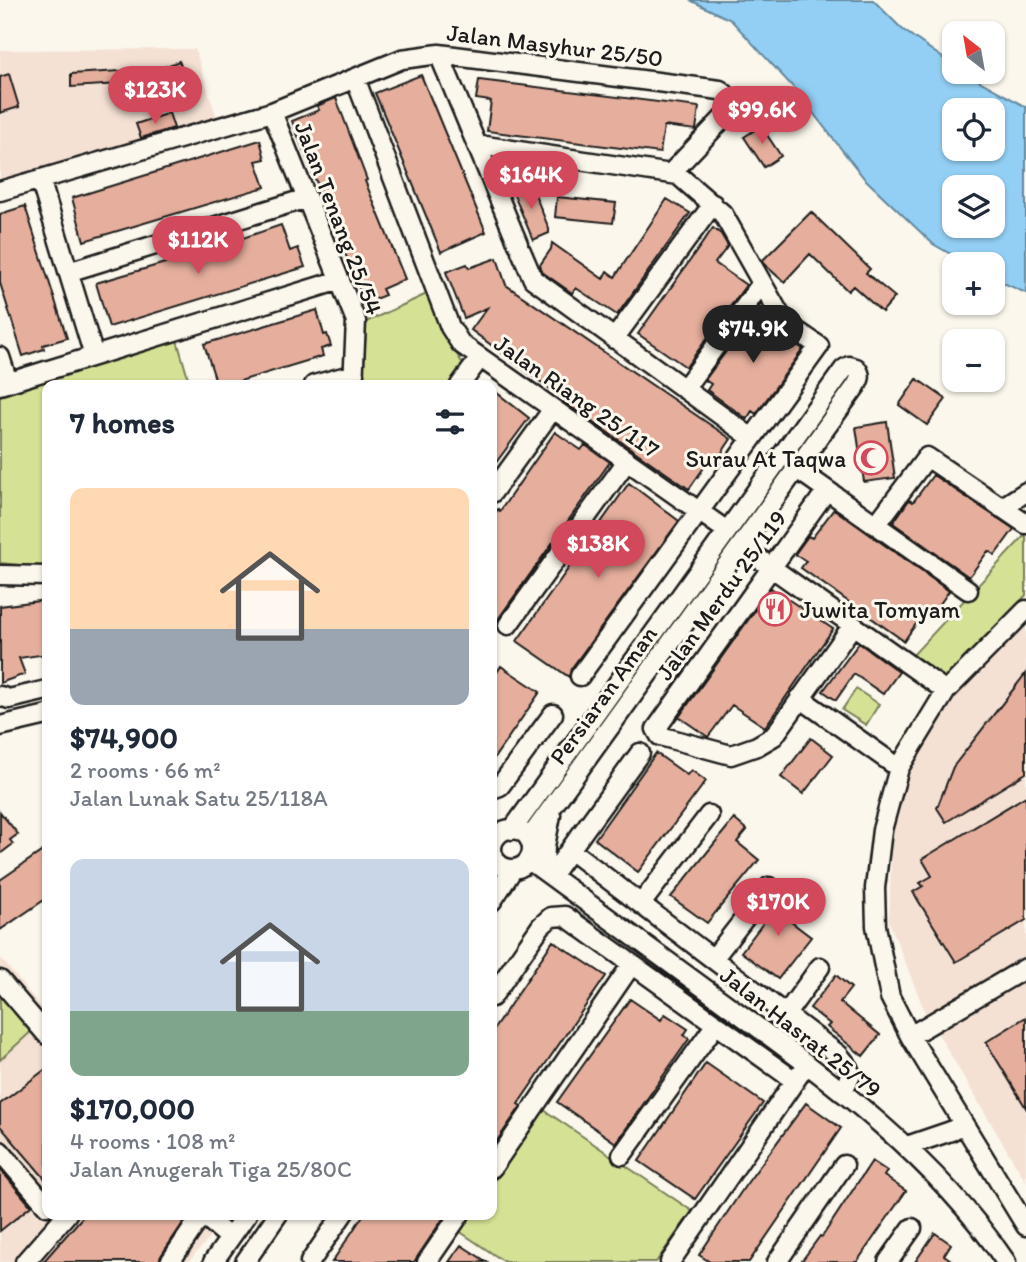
<!DOCTYPE html>
<html lang="en">
<head>
<meta charset="utf-8">
<style>
  body { margin:0; font-family:Itim,sans-serif; background:#f6f6f7; color:#1f2937; height:100vh; display:flex; flex-direction:column; font-size:26px; white-space:nowrap }
  * { box-sizing:border-box; margin:0 }
  p { font-size:23px; color:#747a83 }
  .icon { flex:none; width:38px; height:38px; fill:none; stroke:currentColor; stroke-width:2; stroke-linecap:round; stroke-linejoin:round }
  .map { position:relative; flex:1; overflow:hidden }
  .details { position:absolute; left:42px; top:380px; width:455px; height:840px; display:flex; flex-direction:column; background:#fff; border-radius:14px; box-shadow:0 2px 5px #0004 }
  .details>* { flex:none }
  .needle { width:46px; rotate:329deg }
  .controls { position:absolute; left:942px; top:21px; display:grid; gap:14px }
  .controls a { display:grid; place-items:center; width:63px; height:63px; border-radius:14px; background:#fff; box-shadow:0 2px 5px #0004; font-size:35px }
  .price { position:absolute; translate:-50% -60px; padding:0 16px; border-radius:24px; background:#d1495b; color:#fff; font-size:23px; line-height:46px; filter:drop-shadow(0 2px 4px #0008) }
  .price::after { content:''; position:absolute; left:50%; top:42px; width:21px; height:16px; margin-left:-10px; background:inherit; clip-path:polygon(0 0,100% 0,50% 100%) }
  .price.current { background:#222; color:#fff }
  ul { padding:0; list-style:none }
  li { display:grid; align-content:center; gap:14px; height:371px; padding:0 28px }
  li span { display:grid; place-items:center; height:217px; border-radius:14px; color:#555 }
  li>.icon { margin-inline-start:auto }
  span .icon { width:126px; height:126px; fill:#fffc; stroke-width:1 }
  li b { font-size:30px }
  h2 { display:flex; justify-content:space-between; align-items:center; height:84px; padding:0 28px; font-size:30px }
  .map>svg:first-child { display:block }
  .built { fill:#f5e1d4 }
  .green { fill:#d5e296; stroke:#787f59; stroke-width:2 }
  .water { fill:#93cff4; stroke:#63879e; stroke-width:2; fill-rule:evenodd }
  .building { fill:#e6af9d; stroke:#1c1c1c; stroke-width:2 }
  .lines { fill:none; stroke-linecap:round; stroke-linejoin:round }
  .minor-casing { stroke:#1c1c1c; stroke-width:23 }
  .minor { stroke:#fbf7ec; stroke-width:18 }
  .labels { text-anchor:middle; dominant-baseline:central; stroke-width:6; stroke-linejoin:round; paint-order:stroke }
  .street-label { font-size:24px; fill:#1c1c1c; stroke:#fbf7ec }
  .poi-label { font-size:24px; fill:#1c1c1c; stroke:#fbf7ec; text-anchor:end }
</style>
</head>
<body>
<div class="map">
<svg width="1026" height="1262" viewBox="0 0 1026 1262">
  <rect width="100%" height="100%" fill="#fbf7ec"/>
  <filter id="ink" filterUnits="userSpaceOnUse"><feTurbulence type="fractalNoise" baseFrequency=".0143" numOctaves="2"/><feDisplacementMap in="SourceGraphic" scale="14" xChannelSelector="R" yChannelSelector="G"/><feConvolveMatrix kernelMatrix="1 2 1 2 8 2 1 2 1" color-interpolation-filters="sRGB"/></filter>
  <g filter="url(#ink)">
    <path class="built" d="M195,49L217,119L0,182V50Z
      M1026,623V1182L925,1012L889,922L892,833L908,773L954,699L1014,632Z
      M0,957L47,1014V1214L216,1215L223,1223L188,1262H0Z"/>
    <path class="green" d="M429,293L439,324L464,366L450,385H363L366,322Z
      M177,340L190,385H47V568L0,563V392Z
      M1026,534V595L947,683L911,657Z
      M856,689L879,704L866,725L842,710Z
      M5,996L34,1029L0,1060V1000Z
      M544,1110L692,1211L656,1262H505L459,1231L470,1215L492,1214V1184Z"/>
    <path class="water" d="M690,0H873L902,29L954,66V72H963L1026,107V293L992,278V264H968L933,244L864,178L792,86L731,20ZM954,110H992V149H954ZM954,187H992V226H954Z"/>
    <path class="building" d="M179,61L186,78L159,90L151,72Z
      M137,70V83L71,87V74Z
      M9,74L19,107L0,113V77Z
      M421,75L486,232L441,252L375,93Z
      M479,80L699,107L696,130L664,126L660,153L487,131L491,101L476,99Z
      M336,98L367,180L365,181L405,279L382,289L385,295L365,303L292,121L319,110L317,106Z
      M169,113L174,128L141,138L136,124Z
      M761,126L781,156L764,167L744,137Z
      M260,140L265,159L256,161L265,187L84,241L72,198Z
      M530,182L549,229V233L533,240L512,190Z
      M557,197L616,203L613,223L555,217Z
      M667,199L690,213L617,315L576,288L572,293L542,272L540,265L551,249L552,243L603,279L607,271L615,277Z
      M25,206L67,338L43,345L44,349L23,356L0,283V214Z
      M811,212L870,269L866,273L895,297L882,312L853,286L848,291L810,254L784,282L764,264L762,261Z
      M281,225L290,251L298,248L305,267L109,327L96,283L196,254Z
      M713,228L721,234L728,246L715,263L746,285L686,367L638,334Z
      M497,258L506,285L731,439L715,463L710,459L689,489L564,402L565,400L471,330L487,308L464,318L446,272L467,264L469,268Z
      M761,304L777,331L803,349L756,414L752,411L747,419L707,390L711,384L705,380Z
      M317,310L324,335L327,334L331,346L321,349L323,356L227,385H217L204,344Z
      M917,379L946,399L927,425L899,405Z
      M492,389L529,418L492,468Z
      M887,422L895,478L864,482L856,427Z
      M555,432L581,450L585,445L610,462L499,618L497,627L492,623V518L498,509L500,511Z
      M933,475L1014,529L995,555L988,551L969,577L893,523L909,500L913,502Z
      M629,483L679,521L571,669L569,677L517,641Z
      M834,509L949,591L930,618L923,614L904,641L801,568L806,561L795,554L808,536L812,538Z
      M771,588L833,629L765,727L732,705L708,737L679,717Z
      M47,600V654L19,658L25,674L0,683V606Z
      M859,643L899,672L883,694L854,674L836,700L823,691Z
      M501,666L540,692L492,761V680Z
      M1026,673V773L946,822L937,808L953,767Z
      M811,738L833,755L803,794L781,777Z
      M656,753L687,775L691,770L706,781L638,872L595,839Z
      M1026,796V920L956,962L913,892L923,886L920,883L932,876L922,859Z
      M0,812L18,834L10,840L13,844L0,854Z
      M734,819L747,830L737,842L759,860L707,923L671,897Z
      M47,848V898L0,930V880Z
      M789,889L805,901L790,921L811,937L778,979L741,952Z
      M553,941L606,976L518,1104L521,1106L492,1148V1093L499,1082L492,1077V1032Z
      M836,975L851,988L840,1002L880,1035L863,1056L827,1027L830,1024L810,1008Z
      M630,999L661,1020L665,1014L688,1029L684,1035L689,1039L616,1143L557,1102Z
      M1026,1017V1108L986,1042Z
      M706,1063L763,1103L695,1199L639,1161Z
      M47,1068V1181L0,1126V1104Z
      M806,1103L841,1128L749,1262H710L699,1255L745,1186Z
      M872,1161L887,1171L884,1176L906,1191L863,1253L857,1262H801L820,1236L822,1237Z
      M0,1169L31,1206L0,1231Z
      M85,1214H185L187,1217L161,1256L159,1262H43Z
      M364,1214H446L414,1262H332Z
      M935,1233L951,1244L944,1255L954,1262H915Z
      M461,1245L487,1262H449Z"/>
    <g class="lines">
      <defs>
        <path id="minor" d="M439,54L518,244
          M355,78L450,327L461,344L727,531
          M272,112L356,321L353,385
          M479,149L486,146L678,175L723,214L784,322L819,346L580,676
          M40,179L94,356
          M0,191L272,112L402,59L439,54L720,90C729,96 731,101 729,112L671,173
          M521,251L533,279L752,438
          M68,272L307,198
          M614,339L713,204
          M0,357L8,382
          M0,385L340,280
          M314,385L354,374
          M460,385L480,358
          M684,389L762,283
          M797,469L968,590
          M827,490L656,729L660,736L731,755L757,746L774,736L853,625
          M492,493L553,409
          M1001,508L1026,492
          M876,525L927,457L1026,524
          M741,546L946,691
          M0,575L47,576
          M1026,610L946,691L899,768L882,830L875,888L876,926L890,997L910,1036L1026,1226
          M508,625L627,461
          M0,696L9,699L47,690
          M800,698L899,768
          M0,726L47,715
          M492,789L500,786L553,714
          M492 849a20 20 0 1 1 40 0a20 20 0 1 1-40 0Z
          M512,830L844,369L849,366L856,368C862,375 860,379 856,386L529,839
          M570,850L839,1055L847,1065L851,1075L842,1092
          M529,860C596,909 663,958 730,1007C831,1081 935,1157 1006,1262
          M544,870L545,846L551,815
          M551,876L640,753
          M492,901L513,869
          M641,904L709,815
          M713,959L769,887
          M0,980L47,1035
          M492,997L541,926L551,917L565,916L795,1081
          M786,1014L820,967
          M910,1036L1026,968
          M907,1146L951,1131L963,1124
          M0,1151L47,1206
          M622,1155L716,1024
          M492,1168L632,964
          M202,1214L230,1238
          M25,1262L67,1214
          M170,1262L202,1215
          M213,1262L247,1214
          M245,1262L278,1214
          M310,1262L343,1214
          M427,1262L460,1214
          M670,1262L801,1072
          M777,1262L844,1165
          M888,1262L912,1228"/>
      </defs>
      <use href="#minor" class="minor-casing"/>
      <use href="#minor" class="minor"/>
    </g>
  </g>
  <defs>
    <symbol id="mosque-ring" viewBox="-11 -11 22 22"><circle r="9.5" fill="#fbf7ec" stroke="#d1495b" stroke-width="1.5"/><path d="M3.5-4.9A6 6 0 1 0 3.5 4.9A5 5 0 1 1 3.5-4.9Z" fill="#d1495b"/></symbol>
    <symbol id="restaurant-ring" viewBox="-11 -11 22 22"><circle r="9.5" fill="#fbf7ec" stroke="#d1495b" stroke-width="1.5"/><path d="M-5-6h1v4h1v-4h1v4h1v-4h1v5L-1.5 .5V6h-2V.5L-5-1ZM5-6V6H3V1.5H1.5Q1.5-4 5-6Z" fill="#d1495b"/></symbol>
  </defs>
  <g fill-rule="evenodd">
    <use href="#mosque-ring" x="852" y="439" width="38" height="38"/>
    <use href="#restaurant-ring" x="756" y="590" width="38" height="38"/>
  </g>
  <g class="labels">
    <g class="street-label">
      <text transform="translate(555 45) rotate(7)">Jalan Masyhur 25/50</text>
      <text transform="translate(339 218) rotate(69)">Jalan Tenang 25/54</text>
      <text transform="translate(577 396) rotate(35)">Jalan Riang 25/117</text>
      <text transform="translate(721 595) rotate(-54)">Jalan Merdu 25/119</text>
      <text transform="translate(603 695) rotate(-54)">Persiaran Aman</text>
      <text transform="translate(801 1032) rotate(38)">Jalan Hasrat 25/79</text>
    </g>
    <g class="poi-label">
      <text x="846" y="458">Surau At Taqwa</text>
      <text x="800" y="609" text-anchor="start">Juwita Tomyam</text>
    </g>
  </g>
</svg>
<div class="controls">
<a><svg class="needle" viewBox="-14 -14 28 28"><path d="M0-13l5 13h-10z" fill="#e53935"/><path d="M0 13l5-13h-10z" fill="#747a83"/></svg></a>
<a><svg class="icon" aria-label="locate" viewBox="0 0 24 24"><circle cx="12" cy="12" r="6"/><path d="M12 2v4M12 18v4M2 12h4M18 12h4"/></svg></a>
<a><svg class="icon" aria-label="layers" viewBox="0 0 24 24"><path d="M12 4l9 5-9 5-9-5zM3 14l9 5 9-5"/></svg></a>
<a>+</a>
<a>−</a>
</div>
<b class="price" style="left:155px;top:126px">$123K</b>
<b class="price" style="left:762px;top:146px">$99.6K</b>
<b class="price" style="left:531px;top:211px">$164K</b>
<b class="price" style="left:198px;top:276px">$112K</b>
<b class="price current" style="left:753px;top:365px">$74.9K</b>
<b class="price" style="left:598px;top:580px">$138K</b>
<b class="price" style="left:778px;top:938px">$170K</b>
<section class="details">
<h2>7 homes<svg class="icon" aria-label="filters" viewBox="0 0 24 24"><path d="M4 7h16M4 17h16"/><circle cx="9" cy="7" r="2"/><circle cx="15" cy="17" r="2"/></svg></h2>
<ul>
<li><span style="background:linear-gradient(#ffd9b3 65%,#9aa5b1 0)"><svg class="icon" aria-label="home" viewBox="0 0 24 24"><path d="M3 11l9-7 9 7M6 9v11h12V9"/></svg></span><div><b>$74,900</b><p>2 rooms · 66 m²</p><p>Jalan Lunak Satu 25/118A</p></div></li>
<li><span style="background:linear-gradient(#c9d6e8 70%,#7fa58c 0)"><svg class="icon" aria-label="home" viewBox="0 0 24 24"><path d="M3 11l9-7 9 7M6 9v11h12V9"/></svg></span><div><b>$170,000</b><p>4 rooms · 108 m²</p><p>Jalan Anugerah Tiga 25/80C</p></div></li>
</ul>
</section>
</div>
</body>
</html>
